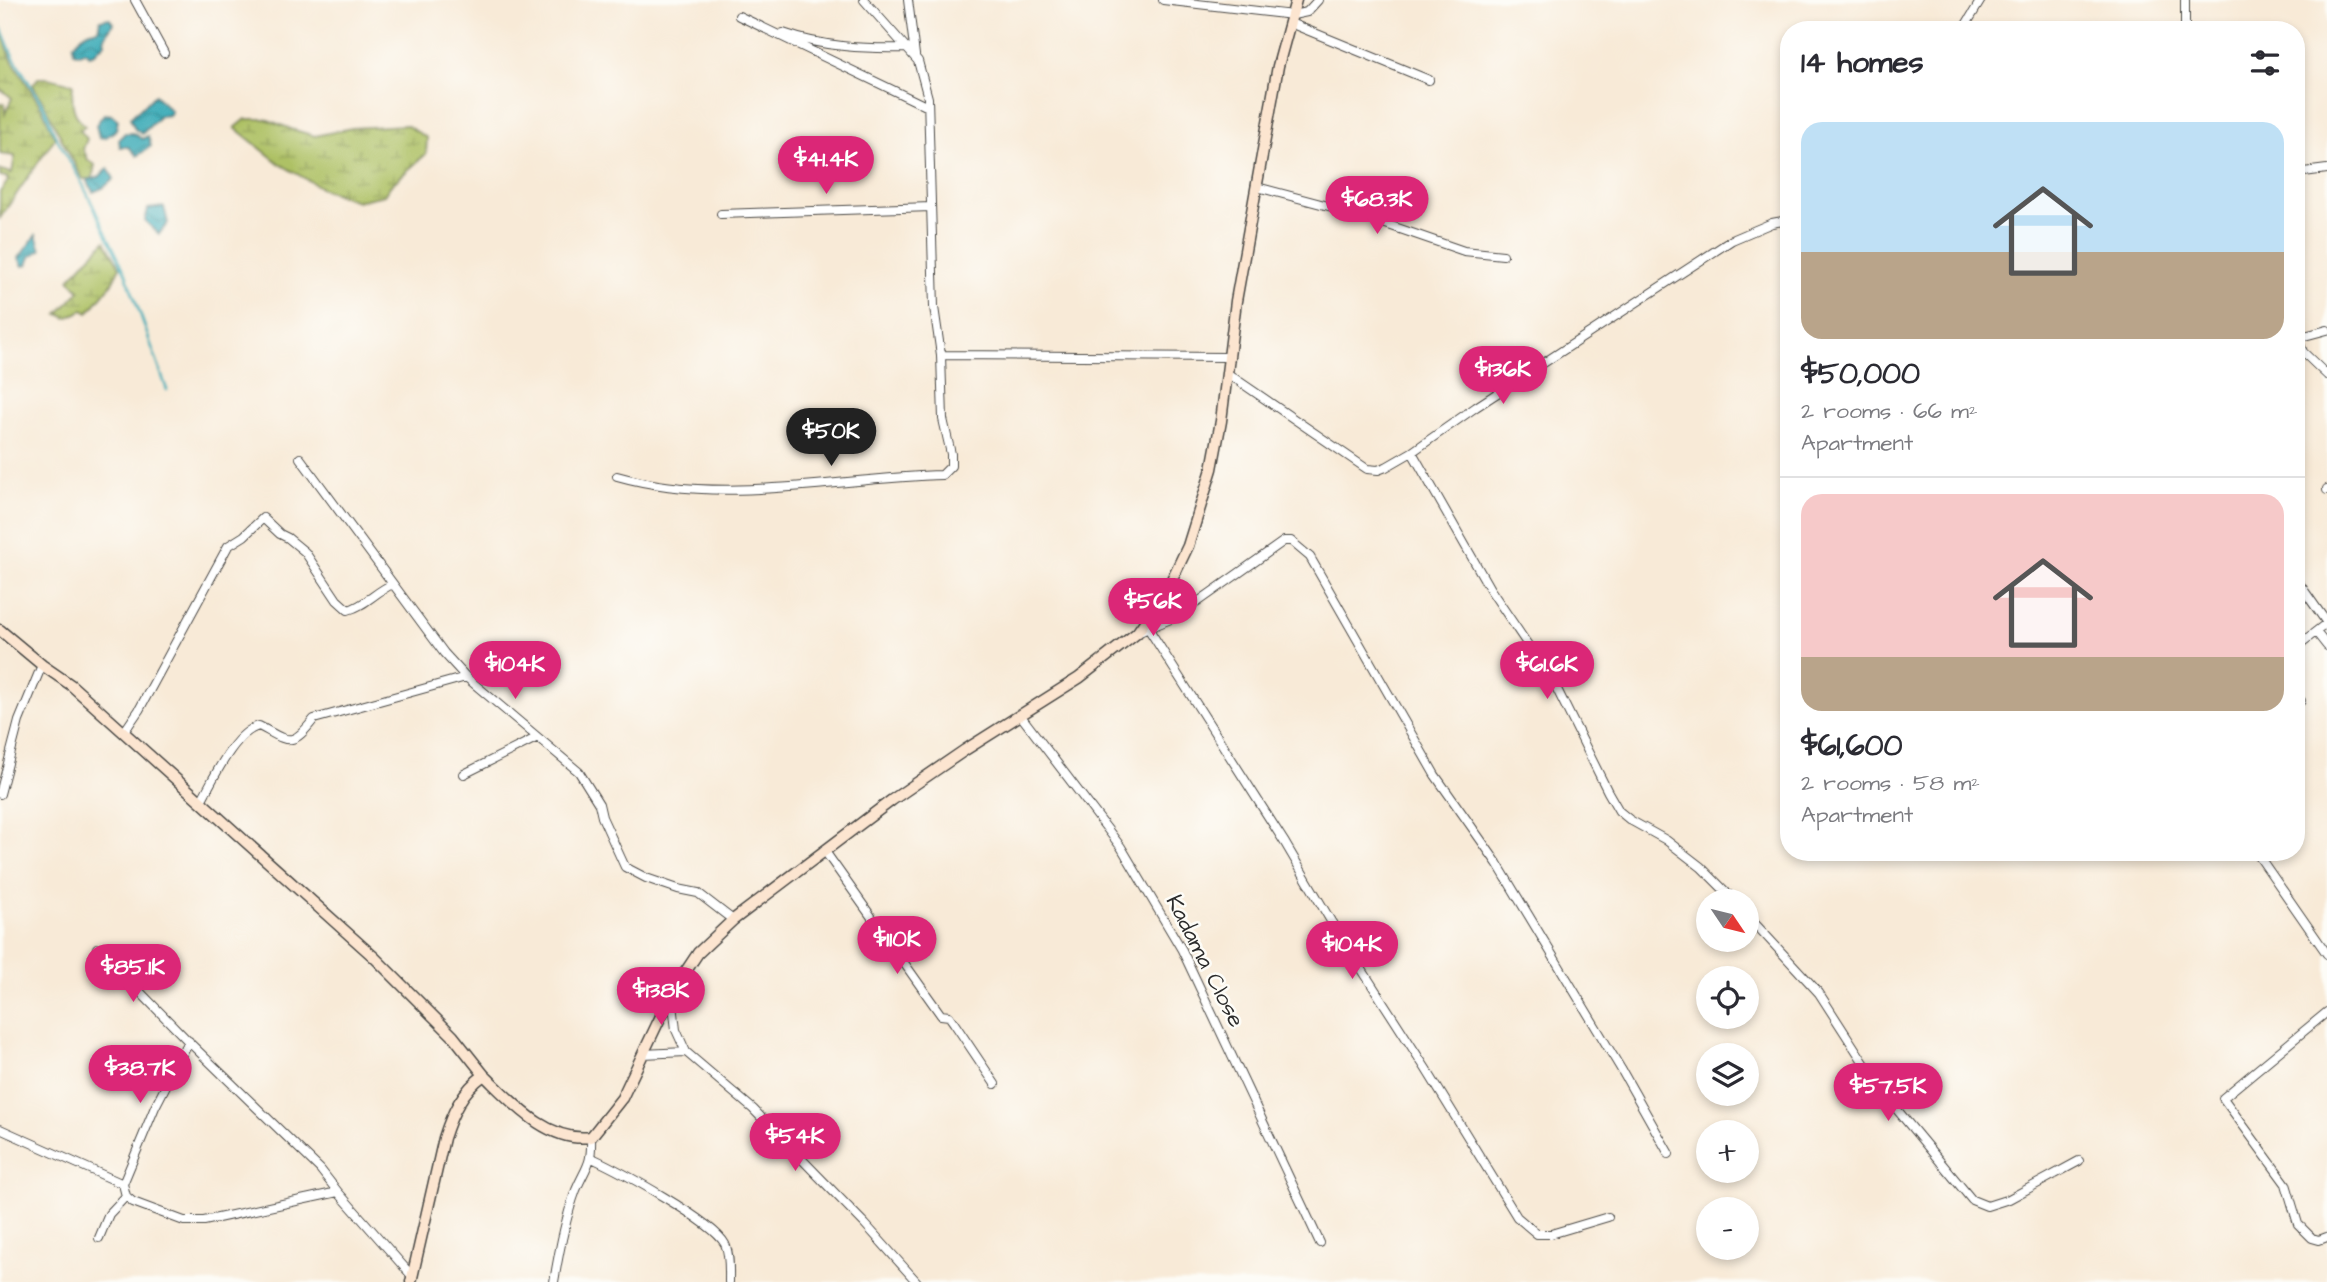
<!DOCTYPE html>
<html lang="en">
<head>
<meta charset="utf-8">
<style>
  body { margin:0; font-family:"Architects Daughter",sans-serif; background:#f2f2f3; color:#2b2b33; height:100vh; display:flex; flex-direction:column; font-size:26px; white-space:nowrap }
  * { box-sizing:border-box; margin:0 }
  p { font-size:23px; color:#7c7c81 }
  .icon { flex:none; width:38px; height:38px; fill:none; stroke:currentColor; stroke-width:2; stroke-linecap:round; stroke-linejoin:round }
  .map { position:relative; flex:1; overflow:hidden }
  .details { position:absolute; left:1780px; top:21px; width:525px; height:840px; display:flex; flex-direction:column; background:#fff; border-radius:28px; box-shadow:0 4px 10px #0003 }
  .details>* { flex:none }
  .needle { width:46px; rotate:125deg }
  .fabs { position:absolute; left:1696px; top:889px; display:grid; gap:14px }
  .fabs a { display:grid; place-items:center; width:63px; height:63px; border-radius:50%; background:#fff; box-shadow:0 4px 10px #0003; font-size:35px }
  .price { position:absolute; translate:-50% -60px; padding:0 16px; border-radius:24px; background:#db2777; color:#fff; font-size:23px; line-height:46px; filter:drop-shadow(0 2px 4px #0008) }
  .price::after { content:''; position:absolute; left:50%; top:42px; width:21px; height:16px; margin-left:-10px; background:inherit; clip-path:polygon(0 0,100% 0,50% 100%) }
  .price.current { background:#222; color:#fff }
  ul { padding:0; list-style:none }
  li { display:grid; align-content:center; gap:14px; height:371px; padding:0 21px }
  li+li { border-top:2px solid #e1e1e2 }
  li span { display:grid; place-items:center; height:217px; border-radius:21px; color:#555 }
  li>.icon { margin-inline-start:auto }
  span .icon { width:126px; height:126px; fill:#fffc; stroke-width:1 }
  li b { font-size:30px }
  h2 { display:flex; justify-content:space-between; align-items:center; height:84px; padding:0 21px; font-size:30px }
  .map>svg:first-child { display:block }
  .wetland { fill:url(#wetland-marsh); stroke:#6c7648; stroke-width:2 }
  .water { fill:url(#water-waves); stroke:#346c72; stroke-width:2 }
  .lines { fill:none; stroke-linecap:round; stroke-linejoin:round }
  .stream { stroke:#3cacb8; stroke-width:2.5 }
  .street-casing { stroke:#4a4845; stroke-width:10 }
  .secondary-casing { stroke:#4a4845; stroke-width:13 }
  .street { stroke:#fff; stroke-width:8 }
  .secondary { stroke:#fce5d0; stroke-width:10 }
  .labels { text-anchor:middle; dominant-baseline:central; stroke-width:5; stroke-linejoin:round; paint-order:stroke }
  .street-label { font-size:23px; fill:#2b2b2b; stroke:#fdfcf7 }
</style>
</head>
<body>
<div class="map">
<svg width="2327" height="1282" viewBox="0 0 2327 1282">
  <defs>
    <pattern id="wetland-marsh" width="20" height="14" patternUnits="userSpaceOnUse" patternTransform="scale(1.75)"><rect width="20" height="14" fill="#aec165"/><path d="M1 5h8M5 5V1M11 12h8M15 12V8" fill="none" stroke="#8e9d53"/></pattern>
    <pattern id="water-waves" width="16" height="10" patternUnits="userSpaceOnUse" patternTransform="scale(1.75)"><rect width="16" height="10" fill="#3cacb8"/><path d="M0 5q4-4 8 0t8 0" fill="none" stroke="#338c96"/></pattern>
  </defs>
  <rect width="100%" height="100%" fill="#fdfcf7"/>
  <filter id="ink" filterUnits="userSpaceOnUse"><feTurbulence type="fractalNoise" baseFrequency=".0143" numOctaves="2"/><feDisplacementMap in="SourceGraphic" scale="14" xChannelSelector="R" yChannelSelector="G"/><feConvolveMatrix kernelMatrix="1 2 1 2 8 2 1 2 1" color-interpolation-filters="sRGB"/></filter>
  <filter id="wash" filterUnits="userSpaceOnUse"><feTurbulence type="fractalNoise" baseFrequency=".00686" numOctaves="4" result="noise"/><feDisplacementMap in="SourceGraphic" scale="28" xChannelSelector="R" yChannelSelector="G"/><feGaussianBlur stdDeviation="1.57" result="paint"/><feColorMatrix in="noise" values="0 0 0 0 0 0 0 0 0 0 0 0 0 0 0 0 0 1.4 0 .05"/><feComposite in="paint" operator="in"/></filter>
  <g filter="url(#wash)">
    <rect width="100%" height="100%" fill="#f8ead7"/>
    <path class="wetland" d="M0,28L12,60L43,110L55,138L0,218V192L8,181L6,177L0,176V170L12,173L15,156L0,154V103L4,104L5,114L12,98L2,90L0,91Z
      M38,78H48L73,84C71,101 72,115 85,126L80,130L87,139L83,149L88,160L95,165L92,179H83C65,148 51,115 33,85Z
      M246,119H266L291,129L315,136L352,128L406,125L427,138L426,154L391,185L384,195L357,201L325,190L280,164L235,128Z
      M105,241L120,267L111,285L88,313L83,310L67,318L58,314L80,291L69,279Z"/>
    <path class="water" d="M109,18L113,23L104,39L105,43L95,53L89,55L85,51L79,54L74,52L73,45C80,38 87,29 98,30L100,20Z
      M155,95L171,111L170,115L160,116L142,134L135,129L130,118Z
      M104,114L112,115L118,120L116,130L105,138L99,137L96,125Z
      M125,133H133L142,139L148,136L151,146L137,156L129,147H120L119,139Z
      M108,168L114,179L103,188L93,192L87,180L99,177Z
      M164,207L168,223L159,234L145,221L148,209Z
      M36,235L41,250L30,257L27,265L23,266L19,258Z"/>
    <g class="lines">
      <path class="stream" d="M0,25L13,56L45,109L54,133L82,183L126,274L167,390"/>
    </g>
  </g>
  <g filter="url(#ink)">
    <g class="lines">
      <defs>
        <path id="street" d="M135,0L164,53
          M864,0L918,61L928,98L934,307L941,355L1227,357
          M908,0L915,55
          M1163,0L1293,15L1307,12L1318,0
          M2185,0V30
          M739,16L928,107
          M1290,23L1429,80
          M1964,28L1981,0
          M783,33C822,47 865,49 907,48
          M2296,173L2327,169
          M1257,187L1351,212L1464,251L1503,255
          M721,214L931,207
          M2296,335L2303,352L2327,375
          M2297,338L2327,330
          M1227,373L1367,469L1378,470L1386,467L1412,452L1476,407L1732,240L1772,223L1788,220
          M1412,452L1490,589L1555,685L1608,792L1619,811L1630,820L1666,840L1701,867L1735,901
          M300,458L444,653L466,677L579,772L599,804L602,817L625,867L646,878L678,889L698,893L733,920
          M617,476C722,506 835,478 942,475L951,466V454L943,419L941,355
          M2327,490V489
          M2296,579L2327,623
          M1148,628L1285,843L1332,923L1426,1069L1517,1217L1537,1234H1551L1608,1217
          M2316,632L2327,646
          M1137,633L1178,616L1284,541H1291L1310,557L1435,775L1497,863L1621,1069L1669,1154
          M2296,647L2327,623
          M2296,697L2301,701
          M1021,716L1121,847L1182,950L1320,1243
          M124,732L139,710L228,546L244,536L263,518L280,534L288,538L305,552L337,600L348,610C365,606 376,591 393,584
          M464,774L536,738
          M0,794L19,721L42,665
          M201,801C213,780 234,732 259,726C288,741 291,749 314,719L466,677
          M824,850L941,1015L949,1016L954,1023L995,1084
          M2256,852L2327,954
          M1746,914L1819,993L1884,1094L1972,1200L1987,1206L2009,1199L2079,1161
          M97,948L191,1044L320,1169L338,1192
          M672,995L676,1030L686,1052L753,1109L865,1224L917,1282
          M2327,1012L2223,1098L2286,1184L2298,1224L2312,1238L2319,1240L2327,1237
          M189,1041L155,1107L123,1184L126,1196L133,1202L184,1221H204L338,1192L412,1276
          M643,1054L686,1052
          M0,1129L123,1184
          M592,1158C618,1170 713,1221 725,1244C730,1254 729,1271 729,1282
          M99,1238L109,1214L126,1196
          M554,1282C559,1251 565,1219 576,1190C586,1166 592,1166 591,1137"/>
        <path id="secondary" d="M0,630L42,665L71,685L374,957L453,1036L484,1075
          M411,1282L444,1138C452,1113 462,1091 484,1075C513,1103 548,1143 591,1137L622,1098L672,993L684,974L698,953L733,920L892,800L965,750L1079,678L1137,633L1166,592L1188,546L1212,469L1221,421L1236,301L1278,66L1296,0"/>
      </defs>
      <use href="#street" class="street-casing"/>
      <use href="#secondary" class="secondary-casing"/>
      <use href="#street" class="street"/>
      <use href="#secondary" class="secondary"/>
    </g>
  </g>
  <g class="labels">
    <g class="street-label">
      <text transform="translate(1205 961) rotate(63)">Kadama Close</text>
    </g>
  </g>
</svg>
<div class="fabs">
<a><svg class="needle" viewBox="-14 -14 28 28"><path d="M0-13l5 13h-10z" fill="#e53935"/><path d="M0 13l5-13h-10z" fill="#7c7c81"/></svg></a>
<a><svg class="icon" aria-label="locate" viewBox="0 0 24 24"><circle cx="12" cy="12" r="6"/><path d="M12 2v4M12 18v4M2 12h4M18 12h4"/></svg></a>
<a><svg class="icon" aria-label="layers" viewBox="0 0 24 24"><path d="M12 4l9 5-9 5-9-5zM3 14l9 5 9-5"/></svg></a>
<a>+</a>
<a>−</a>
</div>
<b class="price" style="left:826px;top:196px">$41.4K</b>
<b class="price" style="left:1377px;top:236px">$68.3K</b>
<b class="price" style="left:1503px;top:406px">$136K</b>
<b class="price current" style="left:831px;top:468px">$50K</b>
<b class="price" style="left:1153px;top:638px">$56K</b>
<b class="price" style="left:515px;top:701px">$104K</b>
<b class="price" style="left:1547px;top:701px">$61.6K</b>
<b class="price" style="left:897px;top:976px">$110K</b>
<b class="price" style="left:1352px;top:981px">$104K</b>
<b class="price" style="left:133px;top:1004px">$85.1K</b>
<b class="price" style="left:661px;top:1027px">$138K</b>
<b class="price" style="left:140px;top:1105px">$38.7K</b>
<b class="price" style="left:1888px;top:1123px">$57.5K</b>
<b class="price" style="left:795px;top:1173px">$54K</b>
<section class="details">
<h2>14 homes<svg class="icon" aria-label="filters" viewBox="0 0 24 24"><path d="M4 7h16M4 17h16"/><circle cx="9" cy="7" r="2"/><circle cx="15" cy="17" r="2"/></svg></h2>
<ul>
<li><span style="background:linear-gradient(#bfe0f5 60%,#b9a48a 0)"><svg class="icon" aria-label="home" viewBox="0 0 24 24"><path d="M3 11l9-7 9 7M6 9v11h12V9"/></svg></span><div><b>$50,000</b><p>2 rooms · 66 m²</p><p>Apartment</p></div></li>
<li><span style="background:linear-gradient(#f6c9c9 75%,#b9a48a 0)"><svg class="icon" aria-label="home" viewBox="0 0 24 24"><path d="M3 11l9-7 9 7M6 9v11h12V9"/></svg></span><div><b>$61,600</b><p>2 rooms · 58 m²</p><p>Apartment</p></div></li>
</ul>
</section>
</div>
</body>
</html>
